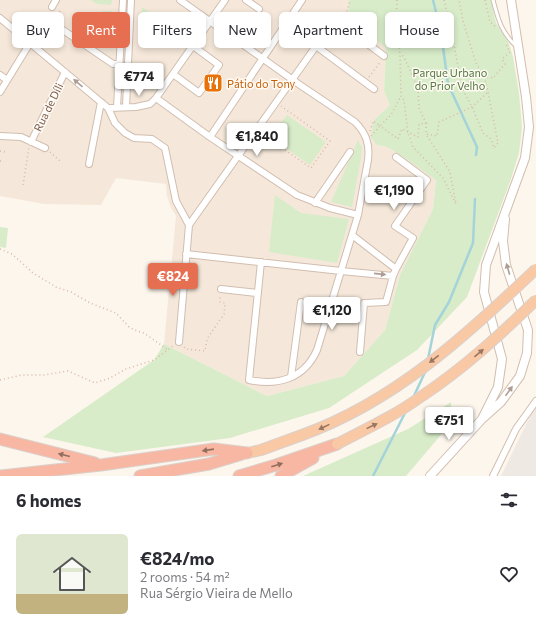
<!DOCTYPE html>
<html lang="en">
<head>
<meta charset="utf-8">
<style>
  body { margin:0; font-family:Commissioner,sans-serif; background:#f2f2f3; color:#2b2b33; height:100vh; display:flex; flex-direction:column; font-size:15px; white-space:nowrap }
  * { box-sizing:border-box; margin:0 }
  p { font-size:13px; color:#7c7c81 }
  .icon { flex:none; width:22px; height:22px; fill:none; stroke:currentColor; stroke-width:2; stroke-linecap:round; stroke-linejoin:round }
  .map { position:relative; height:476px; overflow:hidden }
  .sheet { display:flex; flex-direction:column; background:#fff; flex:1 }
  .sheet>* { flex:none }
  .top-card { position:absolute; left:12px; top:12px; width:512px; height:36px; display:flex; gap:8px }
  .price { position:absolute; translate:-50% -34px; padding:0 9px; border-radius:4px; background:#fff; color:#222; font-size:13px; line-height:26px; filter:drop-shadow(0 1px 2px #0008) }
  .price::after { content:''; position:absolute; left:50%; top:24px; width:12px; height:9px; margin-left:-6px; background:inherit; clip-path:polygon(0 0,100% 0,50% 100%) }
  .price.active { background:#e76f51; color:#fff }
  ul { padding:0; list-style:none }
  li { display:flex; align-items:center; gap:12px; height:100px; padding:0 16px }
  li span { display:grid; place-items:center; flex:none; width:112px; height:80px; border-radius:6px; color:#555 }
  li>.icon { margin-inline-start:auto }
  span .icon { width:48px; height:48px; fill:#fffc; stroke-width:1 }
  li b { font-size:17px }
  h2 { display:flex; justify-content:space-between; align-items:center; height:48px; padding:0 16px; font-size:17px }
  .pill { padding:0 14px; border-radius:6px; background:#fff; box-shadow:0 2px 6px #0003; font-size:14px; line-height:36px }
  .pill.active { background:#e76f51; color:#fff }
  .map>svg:first-child { display:block }
  .residential { fill:#f5e8da }
  .industrial { fill:#efe9e4 }
  .green { fill:#d8ecc9 }
  .lines { fill:none; stroke-linecap:round; stroke-linejoin:round }
  .stream { stroke:#a5d3da; stroke-width:2.5 }
  .service-casing { stroke:#d1beb0; stroke-width:5 }
  .minor-casing { stroke:#d1beb0; stroke-width:8 }
  .tertiary-casing { stroke:#d1beb0; stroke-width:10 }
  .trunk-casing { stroke:#dad1cd; stroke-width:12 }
  .motorway-casing { stroke:#dad1cd; stroke-width:13 }
  .path { stroke:#d9b8a5; stroke-width:1.5; stroke-dasharray:1 3; stroke-linecap:butt }
  .service { stroke:#fff; stroke-width:3 }
  .minor { stroke:#fff; stroke-width:6 }
  .tertiary { stroke:#fff; stroke-width:8 }
  .trunk { stroke:#f9c8a4; stroke-width:10 }
  .motorway { stroke:#f7b7a3; stroke-width:11 }
  .trunk-bridge-casing { stroke:#dad1cd; stroke-width:12; stroke-linecap:butt }
  .trunk-bridge { stroke:#f9c8a4; stroke-width:10 }
  .oneway { fill:#af9d94 }
  .oneway2 { fill:#9a7763 }
  .oneway3 { fill:#936e5e }
  .labels { text-anchor:middle; dominant-baseline:central; stroke-width:3; stroke-linejoin:round; paint-order:stroke }
  .park-label { font-size:11px; fill:#537a41; stroke:#fffaf3 }
  .food-label { font-size:11px; fill:#c56008; stroke:#fffaf3; text-anchor:start }
  .street-label { font-size:11px; fill:#7a5c4d; stroke:#fffaf3 }
</style>
</head>
<body>
<div class="map">
<svg width="536" height="476" viewBox="0 0 536 476">
  <rect width="100%" height="100%" fill="#fdf6ec"/>
  <path class="residential" d="M0,0H349L348,17L386,48L384,91L390,105L373,121L377,145L387,147L405,158L436,179L433,209L400,275L385,330L344,376L267,396L164,344L176,216L171,208L167,196L166,184L116,178L101,205L44,204L0,196Z"/>
  <path class="industrial" d="M536,407V476H501L532,412Z"/>
  <path class="green" d="M91,0H112L111,5L97,4Z
    M349,0H491L496,23L508,41L513,57L519,93L522,127L519,153L511,179L467,297L417,350L329,408L230,438L116,453L43,437L154,360L164,344L267,396L344,376L385,330L400,275L433,209L436,180L405,158L387,147L377,145L371,137L373,121L390,105L384,91L386,48L348,17Z
    M142,7L170,26L166,33L156,31V38H140Z
    M102,11H112L111,31L98,16Z
    M287,115L326,142L310,165L271,138Z
    M358,140L362,147L361,158L352,207L331,202Z
    M275,195L301,213L349,219L337,263L269,252Z
    M0,227L8,228L6,248L0,247Z
    M451,402V423L406,476H303L408,429Z"/>
  <g class="lines">
    <path class="stream" d="M433,0L441,32L448,84L477,147L476,155
      M428,359L435,325L449,302L473,243L475,199
      M413,398L426,370
      M373,476L406,411"/>
    <defs>
      <path id="service" d="M493,0C498,19 501,32 516,46"/>
      <path id="minor" d="M180,0L300,85L355,122C366,133 370,144 368,160L358,215L317,350C304,379 278,386 249,380L261,262
        M246,0L259,9
        M52,7L56,0
        M0,18L108,108L115,123L125,133L134,138L152,139L165,148L176,201L189,225
        M57,26L113,64H120
        M316,46L374,89
        M173,74L199,93L219,65L193,46
        M0,75L7,80
        M0,92L30,43
        M156,98L210,137L297,195L330,208L358,215
        M117,107L123,0
        M126,107L131,0
        M108,108L136,107L150,104L156,98L225,0
        M0,136L21,137L45,148
        M210,137L302,0
        M31,142L65,72
        M396,157L427,180L395,226L413,238L396,269
        M89,164L101,102
        M315,203L350,152
        M186,254L341,271L393,276L396,269L352,235
        M221,289L257,293
        M179,342L189,225L331,25L335,23L341,24L384,56
        M360,352L364,303L386,302L393,276
        M291,377L301,302
        M493,476L516,429L536,401"/>
      <path id="tertiary" d="M482,419L498,387L502,359L484,292L486,265L525,158L529,127L526,97L511,0
        M430,476L482,419L501,402L520,376L527,353L528,330L506,265L503,241L505,219"/>
      <path id="trunk" d="M247,453L261,450L302,435"/>
      <path id="motorway" d="M0,439L95,463
        M0,476L101,465L214,449L247,453
        M140,476L209,464L242,454
        M239,476L276,465L337,444
        M281,476L313,458"/>
    </defs>
    <use href="#service" class="service-casing"/>
    <use href="#minor" class="minor-casing"/>
    <use href="#tertiary" class="tertiary-casing"/>
    <use href="#trunk" class="trunk-casing"/>
    <use href="#motorway" class="motorway-casing"/>
    <path class="path" d="M397,0L396,23L400,54L401,96L404,100L408,133L413,147L443,178L456,204L450,172L426,134L437,136L439,122L472,107L488,92
      M444,0L452,34L462,88L472,107L483,133L491,139L494,148L498,143L488,92L485,79L476,63L463,21L459,0
      M485,0L490,22L496,27
      M56,19L60,12L57,10
      M345,19L350,0
      M31,34L43,16
      M40,42L50,27
      M483,76L493,78L505,64L502,59L510,52L506,44
      M369,77L381,61
      M426,123V133
      M370,131L373,121L380,126L391,115L401,96
      M262,134L311,168L330,141L281,106
      M371,136L380,126L398,139L402,129L418,137L419,124L426,123L419,108L418,89L404,57L401,54
      M0,151L5,152
      M50,152L60,161
      M0,161L4,162
      M23,185L29,147
      M0,249L12,254L33,273L56,287L71,292L90,303L116,313L129,327L137,331L144,333L168,350
      M184,347L186,349L205,351L207,339L224,314L225,303L220,302V295
      M0,380L22,375H44L68,371L95,383L110,378L126,369L154,360L173,346"/>
    <use href="#service" class="service"/>
    <use href="#minor" class="minor"/>
    <use href="#tertiary" class="tertiary"/>
    <use href="#trunk" class="trunk"/>
    <use href="#motorway" class="motorway"/>
    <defs>
      <path id="trunk-bridge" d="M302,435C394,402 467,335 536,269
        M337,444C366,429 396,415 422,396C464,368 500,335 536,300"/>
    </defs>
    <use href="#trunk-bridge" class="trunk-bridge-casing"/>
    <use href="#trunk-bridge" class="trunk-bridge"/>
  </g>
  <defs><path id="oneway-solid" d="M-6-.8H1V-3.2L6.5 0L1 3.2V.8H-6Z"/></defs>
  <g class="oneway">
    <use href="#oneway-solid" transform="translate(78 83) rotate(-140)"/>
    <use href="#oneway-solid" transform="translate(508 269) rotate(-106)"/>
    <use href="#oneway-solid" transform="translate(380 274) rotate(6)"/>
    <use href="#oneway-solid" transform="translate(509 391) rotate(-54)"/>
  </g>
  <g class="oneway2">
    <use href="#oneway-solid" transform="translate(479 353) rotate(-40)"/>
    <use href="#oneway-solid" transform="translate(434 359) rotate(142)"/>
    <use href="#oneway-solid" transform="translate(372 426) rotate(-26)"/>
    <use href="#oneway-solid" transform="translate(324 427) rotate(154)"/>
  </g>
  <g class="oneway3">
    <use href="#oneway-solid" transform="translate(208 450) rotate(172)"/>
    <use href="#oneway-solid" transform="translate(64 455) rotate(-166)"/>
    <use href="#oneway-solid" transform="translate(277 465) rotate(-18)"/>
  </g>
  <defs>
    <symbol id="restaurant-square" viewBox="-11 -11 22 22"><rect x="-9" y="-9" width="18" height="18" rx="4" fill="#e8710a" stroke="#fffaf3"/><path d="M-5-6h1v4h1v-4h1v4h1v-4h1v5L-1.5 .5V6h-2V.5L-5-1ZM5-6V6H3V1.5H1.5Q1.5-4 5-6Z" fill="#fff"/></symbol>
  </defs>
  <g fill-rule="evenodd">
    <use href="#restaurant-square" x="202" y="72" width="22" height="22"/>
  </g>
  <g class="labels">
    <g class="park-label">
      <text x="450" y="72">Parque Urbano<tspan x="450" dy="13">do Prior Velho</tspan></text>
    </g>
    <g class="food-label">
      <text x="227" y="83">Pátio do Tony</text>
    </g>
    <g class="street-label">
      <text transform="translate(48 107) rotate(-64)">Rua de Díli</text>
    </g>
  </g>
</svg>
<b class="price" style="left:139px;top:97px">€774</b>
<b class="price" style="left:257px;top:157px">€1,840</b>
<b class="price" style="left:394px;top:211px">€1,190</b>
<b class="price active" style="left:173px;top:297px">€824</b>
<b class="price" style="left:332px;top:331px">€1,120</b>
<b class="price" style="left:449px;top:441px">€751</b>
<div class="top-card">
<a class="pill">Buy</a>
<a class="pill active">Rent</a>
<a class="pill">Filters</a>
<a class="pill">New</a>
<a class="pill">Apartment</a>
<a class="pill">House</a>
</div>
</div>
<section class="sheet">
<h2>6 homes<svg class="icon" aria-label="filters" viewBox="0 0 24 24"><path d="M4 7h16M4 17h16"/><circle cx="9" cy="7" r="2"/><circle cx="15" cy="17" r="2"/></svg></h2>
<ul>
<li><span style="background:linear-gradient(#dfe7d0 75%,#c2b280 0)"><svg class="icon" aria-label="home" viewBox="0 0 24 24"><path d="M3 11l9-7 9 7M6 9v11h12V9"/></svg></span><div><b>€824/mo</b><p>2 rooms · 54 m²</p><p>Rua Sérgio Vieira de Mello</p></div><svg class="icon" aria-label="heart" viewBox="0 0 24 24"><path d="M12 20l-8-8c-3-5 5-10 8-4 3-6 11-1 8 4z"/></svg></li>
</ul>
</section>
</body>
</html>
